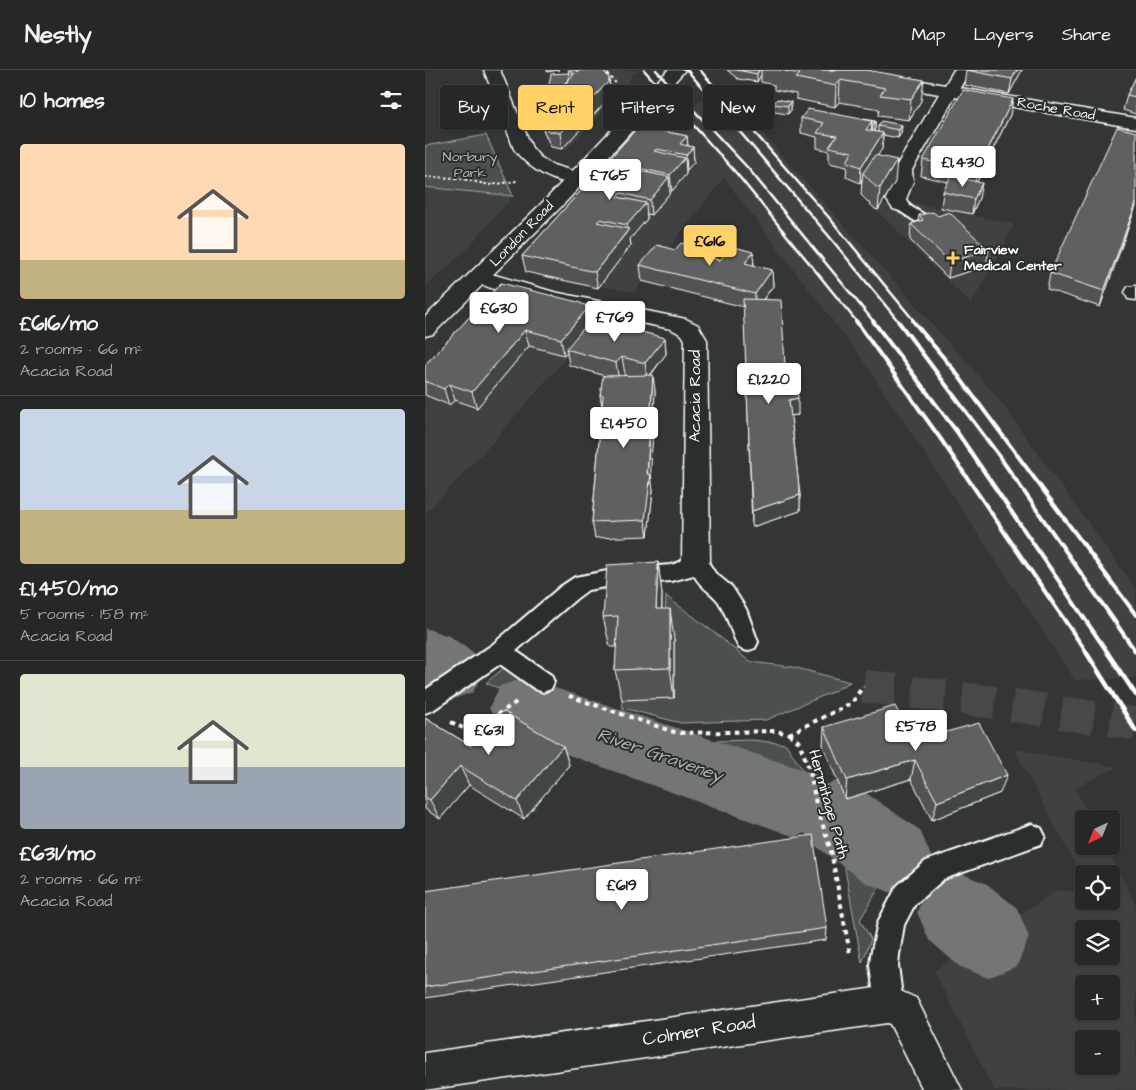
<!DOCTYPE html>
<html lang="en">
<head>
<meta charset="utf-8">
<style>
  body { margin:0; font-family:"Architects Daughter",sans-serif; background:#323434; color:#f1f3f6; height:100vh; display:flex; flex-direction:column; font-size:19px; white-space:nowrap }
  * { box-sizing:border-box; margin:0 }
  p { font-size:16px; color:#a4a6a8 }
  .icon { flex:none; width:28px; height:28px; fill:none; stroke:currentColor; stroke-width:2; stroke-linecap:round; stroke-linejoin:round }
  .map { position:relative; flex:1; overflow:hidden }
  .panel { display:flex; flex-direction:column; background:#262828; width:425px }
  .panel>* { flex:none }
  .guide { position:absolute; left:15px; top:15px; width:475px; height:45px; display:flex; gap:10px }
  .needle { width:32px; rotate:223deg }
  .tools { position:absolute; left:650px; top:740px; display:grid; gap:10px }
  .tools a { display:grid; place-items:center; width:45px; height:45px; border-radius:5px; background:#262828; box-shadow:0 1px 4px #0004,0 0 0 1px #424445; font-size:25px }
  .price { position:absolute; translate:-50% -42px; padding:0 11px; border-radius:5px; background:#fff; color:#222; font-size:16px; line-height:32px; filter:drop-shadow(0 1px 2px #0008) }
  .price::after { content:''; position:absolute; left:50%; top:30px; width:15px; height:11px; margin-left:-8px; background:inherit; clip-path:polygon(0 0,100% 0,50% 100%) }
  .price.selected { background:#ffd166; color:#111 }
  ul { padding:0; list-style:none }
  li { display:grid; align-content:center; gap:10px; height:265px; padding:0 20px }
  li+li { border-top:1px solid #424445 }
  li span { display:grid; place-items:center; height:155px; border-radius:5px; color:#555 }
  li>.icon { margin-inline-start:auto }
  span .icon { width:90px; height:90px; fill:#fffc; stroke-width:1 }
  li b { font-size:21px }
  h2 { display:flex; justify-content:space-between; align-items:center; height:60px; padding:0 20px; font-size:21px }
  .pill { padding:0 18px; border-radius:5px; background:#262828; box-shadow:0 1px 4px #0004,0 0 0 1px #424445; font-size:18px; line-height:45px }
  .pill.selected { background:#ffd166; color:#111 }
  header { display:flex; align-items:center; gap:30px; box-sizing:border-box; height:70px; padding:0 25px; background:#262828; border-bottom:1px solid #424445 }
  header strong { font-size:24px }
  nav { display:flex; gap:28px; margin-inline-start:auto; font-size:18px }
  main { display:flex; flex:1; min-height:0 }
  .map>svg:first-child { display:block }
  .built { fill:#404243; fill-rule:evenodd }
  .green { fill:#4c4f50; stroke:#a6a7a8 }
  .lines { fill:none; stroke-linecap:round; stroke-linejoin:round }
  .river { fill:#737576; fill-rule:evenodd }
  .minor-tunnel { stroke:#47494a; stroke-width:33; stroke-dasharray:33 17; stroke-linecap:butt }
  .service-casing { stroke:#fff; stroke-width:4 }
  .minor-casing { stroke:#fff; stroke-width:3 }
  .trunk-casing { stroke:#fff; stroke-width:3 }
  .path-far1 { stroke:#fff; stroke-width:2; stroke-dasharray:2.5 2.5; stroke-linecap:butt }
  .path { stroke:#fff; stroke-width:4; stroke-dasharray:4.5 4.5; stroke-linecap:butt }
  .service { fill:#2a2d2e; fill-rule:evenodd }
  .minor { fill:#2a2d2e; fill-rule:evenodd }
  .trunk { fill:#2a2d2e; fill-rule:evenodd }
  .rail-far2 { stroke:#fff; stroke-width:2.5 }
  .rail-far1 { stroke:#fff; stroke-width:4 }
  .rail { stroke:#fff; stroke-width:4.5 }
  .wall { fill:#525354; stroke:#fff }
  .shaded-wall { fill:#424445; stroke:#fff }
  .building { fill:#5f6162; stroke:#fff }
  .poi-dot { fill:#ffd166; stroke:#2a2d2e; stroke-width:2 }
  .labels { text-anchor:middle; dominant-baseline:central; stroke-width:4; stroke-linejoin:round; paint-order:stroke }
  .far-street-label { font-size:14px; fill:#fff; stroke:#2a2d2e }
  .far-park-label { font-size:14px; fill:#b7b9b9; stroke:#2a2d2e }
  .far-poi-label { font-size:14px; font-weight:bold; fill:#fff; stroke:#2a2d2e; text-anchor:start }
  .street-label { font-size:16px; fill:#fff; stroke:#2a2d2e }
  .water-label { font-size:18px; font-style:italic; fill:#b2b3b4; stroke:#2a2d2e }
  .near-street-label { font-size:19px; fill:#fff; stroke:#2a2d2e }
</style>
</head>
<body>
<header>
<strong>Nestly</strong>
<nav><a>Map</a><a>Layers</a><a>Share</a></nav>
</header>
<main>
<section class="panel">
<h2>10 homes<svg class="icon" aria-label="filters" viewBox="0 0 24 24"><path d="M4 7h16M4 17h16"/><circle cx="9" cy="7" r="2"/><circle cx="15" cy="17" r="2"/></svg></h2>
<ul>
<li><span style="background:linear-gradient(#ffd9b3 75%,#c2b280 0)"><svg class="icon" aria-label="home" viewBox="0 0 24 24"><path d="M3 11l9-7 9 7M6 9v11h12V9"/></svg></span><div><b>£616/mo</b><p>2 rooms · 66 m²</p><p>Acacia Road</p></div></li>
<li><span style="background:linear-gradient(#c9d6e8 65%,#c2b280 0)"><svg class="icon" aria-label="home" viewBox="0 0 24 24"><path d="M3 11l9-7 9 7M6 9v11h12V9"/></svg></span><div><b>£1,450/mo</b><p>5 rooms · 158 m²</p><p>Acacia Road</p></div></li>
<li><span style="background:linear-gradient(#dfe7d0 60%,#9aa5b1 0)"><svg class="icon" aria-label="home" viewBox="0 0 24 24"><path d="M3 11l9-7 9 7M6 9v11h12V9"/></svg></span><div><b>£631/mo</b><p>2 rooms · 66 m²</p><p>Acacia Road</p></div></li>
</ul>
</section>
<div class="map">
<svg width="711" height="1020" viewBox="0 0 711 1020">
  <rect width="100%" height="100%" fill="#333536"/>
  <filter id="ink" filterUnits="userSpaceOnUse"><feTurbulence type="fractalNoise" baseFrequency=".02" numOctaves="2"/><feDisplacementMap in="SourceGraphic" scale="10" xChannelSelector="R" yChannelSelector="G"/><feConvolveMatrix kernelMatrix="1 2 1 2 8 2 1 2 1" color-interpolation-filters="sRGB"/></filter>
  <g filter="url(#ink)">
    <path class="built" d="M154,0H215L208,4L193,27L141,80L124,77L114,54L126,6Z
      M293,14L569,323L711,519V608L650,610L437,289L299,108L209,222L97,202L170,115L235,49L251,53Z
      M0,117L88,126L41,180L0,217Z
      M485,132L589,154L569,194L546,234L450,139H454L457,134L467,136Z
      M80,226L174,250L66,374L0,444V311Z
      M589,679L692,697L650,718L666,749H659V776H680L711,835V1020H569L509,901L632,820L659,821V831H686V804H659V810ZM659,859H686V886H659ZM659,914H686V941H659ZM659,969H686V996H659Z"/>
    <path class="green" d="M61,65L88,126L0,117V76Z
      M241,526L290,563L325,592L368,597L425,612L407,622L341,650L256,653L198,638L197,630L244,627L239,570Z
      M81,596L116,621L153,636L254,672L327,670L361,674L377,699L379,724C273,690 164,657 61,613Z
      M412,755L467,795L435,850L446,869L437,893Z"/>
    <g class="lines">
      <path class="river" d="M0,558L24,566L48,582L58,602L48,622L23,631L0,623Z
        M100,608L370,697L397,707L400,715L411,711L438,721L495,760L506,786L495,812L467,823L439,812L384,771L380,763L370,767L75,660L64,638L75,616Z
        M533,802L562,814L592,838L604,867L592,896L563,908L534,896L504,870L492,842L504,814Z"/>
      <path class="minor-tunnel" d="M438,616L566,632L711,654"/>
      <defs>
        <path id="service" d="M475,130L500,145L503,148L500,151H490L470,138L467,135L470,132Z
          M271,482L278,484L290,503L307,517L321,539L333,572L330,578L322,581L314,578C306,563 303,546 293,531C285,521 276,518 269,505L246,511L193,515L163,520L151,529L91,581L126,605L129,612L126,619L118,622L110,619L75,594L8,640L0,643V620L67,575L135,517L150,507L193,499L246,495C256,493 261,485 271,482Z
          M607,754L616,758L620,766L616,774L519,809L490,834L479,855L474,885L473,895L478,934L474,944L464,948L454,944L450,934L445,895L446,885L453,852L472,816L501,791Z"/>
        <path id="minor" d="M59,0H75L107,78L115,87L128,95L158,104L160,108L158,112C134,118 102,98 89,79Z
          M396,0H433L520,15L529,0H545L535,18L711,48V58L530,27L487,100L488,112L481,129L485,135L482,139L475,141L468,139L461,129L468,112L469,100L514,24L404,5L398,4Z
          M56,201L129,222L261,249L273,255L282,270L285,490L281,497L271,500L261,497L257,490L260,270L257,265L246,259C215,252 58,225 45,207L49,203Z
          M711,216V230L703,229L700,222L703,217Z
          M464,916L491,928L537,1020H498L465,954L462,953L0,1020V983Z"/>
        <path id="trunk" d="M243,0H260L198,71L136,137L8,264L0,266V247L122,128Z"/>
      </defs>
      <use href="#service" class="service-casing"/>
      <use href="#minor" class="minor-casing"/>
      <use href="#trunk" class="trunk-casing"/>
      <path class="path-far1" d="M179,0L197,20
        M0,107L33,108L65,115L92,111"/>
      <path class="path" d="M144,626L252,663L351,661L364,664
        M26,652L46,662L93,631
        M364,664L374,672L385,701L391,734L406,781L425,884
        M364,664L427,633L438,616"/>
      <use href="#service" class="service"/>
      <use href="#minor" class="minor"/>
      <use href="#trunk" class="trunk"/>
      <path class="rail-far2" d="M219,0L312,104L432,252
        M231,0L322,97L449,252
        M262,0L403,165L474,252
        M275,0L407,151L490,252"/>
      <path class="rail-far1" d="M431,251L515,368L662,583
        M448,251L532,362L683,583
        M473,251L572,383L711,582
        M488,251L529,300L711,545"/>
      <path class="rail" d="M661,582L711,661
        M682,582L711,625"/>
    </g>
    <path class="wall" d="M143,0H178L184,8L186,26L137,79L126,77L116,55L113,40L122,30L121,28L144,3Z
      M302,0H441L496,31L484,50L453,46L454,39L414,32L410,37L371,29V24L349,20V15L336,12V5L332,12L313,9Z
      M541,0H597L584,24L539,15Z
      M711,7V44L698,40L702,25Z
      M588,29L585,45L552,112L554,128L547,144L516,138L518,122L523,112L496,106L498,90Z
      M366,32V40L363,44L349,42V34Z
      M376,48L450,51V59L448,61L453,62V56L477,55L476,63L473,68L458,65L457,79L452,86L470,112L453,140L450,139L436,125L437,109L435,113L421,107L422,97L404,93V81L392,78V67L376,63Z
      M214,56L262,66L263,76L268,77L269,92L261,100V104L247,121H245V123L226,145L222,144V149L205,169L206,175L173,218L101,202L97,186Z
      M711,136L675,237L622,219L625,203Z
      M494,145L561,196L523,208L485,170L486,154L493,152Z
      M277,179V186L295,190L328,182L329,196L347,200L348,216L338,230L360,294L373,345L366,346L375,425V441L327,457L319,237L217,211L215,195L250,180Z
      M76,213L166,253L240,268L241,284L226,305L230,321L225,404L228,420L223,466L170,468L167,452L177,337L175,325L180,306L144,295L142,282L139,285L104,276L52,338L30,330L24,335L0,325V295Z
      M233,492L237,524V539L249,569V628L197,630L190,600L192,577H185L178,547Z
      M0,648L46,676H138L144,695L99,749L44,715L15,749L0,739Z
      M399,657L488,671L575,723L507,750L486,709L420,729L398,676Z
      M0,821L402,858L401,870L0,928Z"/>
    <path class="shaded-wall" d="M122,0H134L122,2Z
      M334,0H336V5L332,12V4Z
      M592,0H597L584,24L587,9Z
      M415,10L414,32L410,37L411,16Z
      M499,10L496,31L484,50L486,29Z
      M184,11L186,26L137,79L135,63Z
      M588,29L585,45L549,117L552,101Z
      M366,32V40L363,44V36Z
      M447,51L446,66L441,60Z
      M450,51V59L447,63L448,55Z
      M477,55L476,63L473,68L474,60Z
      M458,63L457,79L440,105L438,103L437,109L435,113L436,97Z
      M262,66L263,82L255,74Z
      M268,77L269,92L262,100L261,85Z
      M260,88L261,104L247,121L245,105Z
      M472,90L470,112L453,140L455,118Z
      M244,107L245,123L226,145L225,130Z
      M557,113L554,128L547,144L549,129Z
      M221,133L222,149L205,169L206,175L173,218L170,202L202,162V155Z
      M711,133V136L675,237L679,221Z
      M277,179L278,195L272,185Z
      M564,180L561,196L523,208L525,192Z
      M328,182L329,198L320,193Z
      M347,200L348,216L330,240V224Z
      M164,237L166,254L141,279L142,282L139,285L136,269Z
      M100,260L104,276L52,338L47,322Z
      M240,268L241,284L222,309L220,293Z
      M197,287L200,304L194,310L191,293Z
      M228,305L230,321L225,415L226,404L228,420L223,466L220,450Z
      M24,314L30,330L24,335L19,319Z
      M373,328V345L364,346V330Z
      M375,425V441L327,457V441Z
      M233,492L237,524L236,570L231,539Z
      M245,539L249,569V628L245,598Z
      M138,676L144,695L99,749L92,731Z
      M490,690L486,709L420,729L422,710Z
      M35,696L44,715L15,749L5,730Z
      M582,705L575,723L507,750L512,732Z"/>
    <path class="building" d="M145,0H159L152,1L148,5Z
      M159,0H178L184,8V11L135,63L123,61L113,40L152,1Z
      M312,0H334L332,4Z
      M355,0H441L499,10L486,29L455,25L460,18L415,10L411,16L371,8L375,4Z
      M541,0H592L587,9Z
      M144,3V10L126,28H121L126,4Z
      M711,7V27L702,25Z
      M538,20L588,29L552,101L498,90Z
      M352,29L366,32L363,36L349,34Z
      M383,39L447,51L441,60L458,63L436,97L422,92L427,82L404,77L412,66L392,63L399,53L376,48Z
      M433,48L450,51L448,55H447V51Z
      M456,51L477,55L474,60L453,56Z
      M214,56L262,66L255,74L268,77L261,85L232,79L229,81L260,88L245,105L217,99L215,101L244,107L225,130L196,123L192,127L221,133L202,155L175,149L172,152L204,159L170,202L97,186Z
      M692,57L711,62V133L679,221L625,203Z
      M450,85L472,90L455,118L451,117L438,103Z
      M526,106L557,113L549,129L518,122Z
      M508,142L513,146L524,142L564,180L525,192L486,154L498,150L494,145Z
      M256,173L277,179L272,185L295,190L306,176L328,182L320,193L347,200L330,224L215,195L232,175L250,180Z
      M76,213L153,232L164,237L136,269L100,260L47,322L24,314L19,319L0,311V295Z
      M318,229L356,230L360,294L370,296L373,328L364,330L375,425L327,441Z
      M175,251L240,268L220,293L197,287L191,293L141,279L163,253Z
      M228,305L222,404H226L220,450L167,452L178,325H175L178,306Z
      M233,492L231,539H245V598L190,600L193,546L178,547L182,495Z
      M470,636L488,671L554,653L582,705L512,732L490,690L422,710L399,657Z
      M78,641L138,676L92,731L35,696L5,730L0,727V648L46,676Z
      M388,765L402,858L0,917V821Z"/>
  </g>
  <path class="poi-dot" d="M525.5 180.5h5v5h5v5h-5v5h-5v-5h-5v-5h5z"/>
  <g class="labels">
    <g class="far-street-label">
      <text transform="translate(631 39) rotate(10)">Roche Road</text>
      <text transform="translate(97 164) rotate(-46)">London Road</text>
    </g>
    <g class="far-park-label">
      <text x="45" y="87">Norbury<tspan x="45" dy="16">Park</tspan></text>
    </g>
    <g class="far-poi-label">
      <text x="539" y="180">Fairview<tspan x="539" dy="16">Medical Center</tspan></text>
    </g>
    <g class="street-label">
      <text transform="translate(270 326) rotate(-90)">Acacia Road</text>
      <text transform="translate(404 734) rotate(74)">Hermitage Path</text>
    </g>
    <g class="water-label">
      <text transform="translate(235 685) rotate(19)">River Graveney</text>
    </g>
    <g class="near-street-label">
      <text transform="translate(274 961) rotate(-9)">Colmer Road</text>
    </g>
  </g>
</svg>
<div class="tools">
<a><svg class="needle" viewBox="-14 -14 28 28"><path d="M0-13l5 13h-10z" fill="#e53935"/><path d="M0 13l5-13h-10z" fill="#a4a6a8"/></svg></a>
<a><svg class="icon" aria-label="locate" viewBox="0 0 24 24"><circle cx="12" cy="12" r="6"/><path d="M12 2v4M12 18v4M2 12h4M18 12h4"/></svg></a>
<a><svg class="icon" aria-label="layers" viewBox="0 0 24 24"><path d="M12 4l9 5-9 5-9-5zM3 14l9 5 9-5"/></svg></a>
<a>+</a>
<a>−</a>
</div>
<b class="price" style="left:538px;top:118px">£1,430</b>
<b class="price" style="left:185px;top:131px">£765</b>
<b class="price selected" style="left:285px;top:197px">£616</b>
<b class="price" style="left:74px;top:264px">£630</b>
<b class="price" style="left:190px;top:273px">£769</b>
<b class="price" style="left:344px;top:335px">£1,220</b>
<b class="price" style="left:199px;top:379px">£1,450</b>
<b class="price" style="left:491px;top:682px">£578</b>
<b class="price" style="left:64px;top:686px">£631</b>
<b class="price" style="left:197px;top:841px">£619</b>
<div class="guide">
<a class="pill">Buy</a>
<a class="pill selected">Rent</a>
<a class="pill">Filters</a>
<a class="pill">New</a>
</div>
</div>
</main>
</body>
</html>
